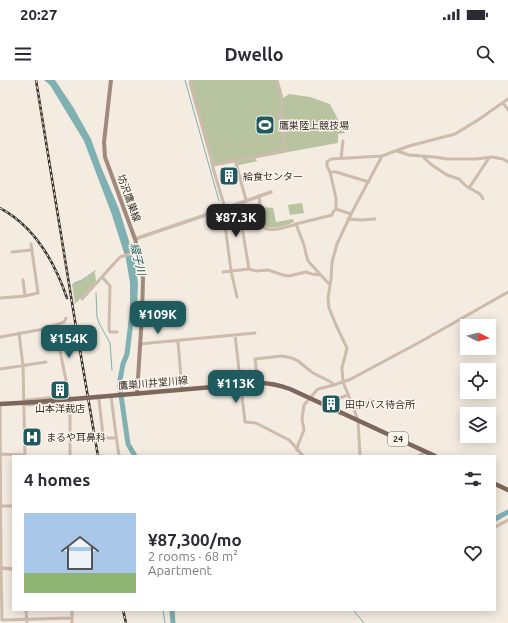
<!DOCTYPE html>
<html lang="en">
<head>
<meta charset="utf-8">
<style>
  body { margin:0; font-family:Ubuntu,"Noto Sans JP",sans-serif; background:#f7f7f7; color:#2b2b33; height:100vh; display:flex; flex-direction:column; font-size:15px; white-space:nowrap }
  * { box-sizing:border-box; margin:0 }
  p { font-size:13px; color:#7c7c81 }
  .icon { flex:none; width:22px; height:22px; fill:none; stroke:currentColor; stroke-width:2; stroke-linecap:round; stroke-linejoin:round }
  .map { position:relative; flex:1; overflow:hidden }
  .sheet { position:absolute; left:12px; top:375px; width:484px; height:156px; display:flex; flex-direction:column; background:#fff; border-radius:0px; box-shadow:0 2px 10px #0003 }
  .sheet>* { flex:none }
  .needle { width:26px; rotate:96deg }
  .controls { position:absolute; left:460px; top:239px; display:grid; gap:8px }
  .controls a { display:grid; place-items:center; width:36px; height:36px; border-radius:0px; background:#fff; box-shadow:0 2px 10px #0003; font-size:20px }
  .price { position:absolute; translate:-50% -34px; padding:0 9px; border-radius:8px; background:#1f5a5e; color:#fff; font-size:13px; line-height:26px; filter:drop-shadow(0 1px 2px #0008) }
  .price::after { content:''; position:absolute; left:50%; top:24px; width:12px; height:9px; margin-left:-6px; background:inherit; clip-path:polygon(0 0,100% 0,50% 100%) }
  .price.current { background:#222; color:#fff }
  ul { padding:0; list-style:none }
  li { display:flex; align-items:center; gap:12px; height:100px; padding:0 12px }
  li span { display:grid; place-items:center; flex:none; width:112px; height:80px; border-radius:0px; color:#555 }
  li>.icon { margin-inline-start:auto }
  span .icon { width:48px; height:48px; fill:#fffc; stroke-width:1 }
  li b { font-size:17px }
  h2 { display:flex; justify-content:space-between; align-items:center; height:48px; padding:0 12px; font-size:17px }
  .status { display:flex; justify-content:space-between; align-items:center; height:28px; padding:0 20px; background:#fff; direction:ltr }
  .status svg { height:11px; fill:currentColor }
  header { display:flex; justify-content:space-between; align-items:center; height:52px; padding:0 12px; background:#fff; font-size:18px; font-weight:700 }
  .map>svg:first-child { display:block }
  .green { fill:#b8c4a0 }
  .water { fill:#7fb0b2 }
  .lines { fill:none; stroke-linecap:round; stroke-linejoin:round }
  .stream { stroke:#7fb0b2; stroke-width:1 }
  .river { stroke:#7fb0b2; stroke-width:5 }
  .minor { stroke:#cdbbac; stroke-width:3 }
  .tertiary { stroke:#cdbbac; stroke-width:3.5 }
  .secondary { stroke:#a18a7d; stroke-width:4 }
  .primary { stroke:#7d675c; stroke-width:4.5 }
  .rail-casing { stroke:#3b302b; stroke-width:2.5 }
  .rail { stroke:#fbf5ee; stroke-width:1; stroke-dasharray:3; stroke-linecap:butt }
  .primary-bridge { stroke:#7d675c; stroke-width:4.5 }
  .labels { text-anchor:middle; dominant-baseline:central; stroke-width:3; stroke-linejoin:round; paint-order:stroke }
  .shield { fill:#fbf5ee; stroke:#756b66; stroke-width:1 }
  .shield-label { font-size:9px; font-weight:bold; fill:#3b302b }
  .poi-label { font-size:10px; fill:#3b302b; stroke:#fbf5ee; text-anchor:start }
  .street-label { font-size:10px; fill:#3b302b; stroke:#fbf5ee }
  .water-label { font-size:11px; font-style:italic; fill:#1f5a5e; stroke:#fbf5ee }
</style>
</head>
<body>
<div class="status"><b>20:27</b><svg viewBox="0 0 49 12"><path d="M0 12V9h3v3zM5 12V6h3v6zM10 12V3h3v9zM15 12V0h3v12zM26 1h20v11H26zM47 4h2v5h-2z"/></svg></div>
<header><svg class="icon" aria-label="menu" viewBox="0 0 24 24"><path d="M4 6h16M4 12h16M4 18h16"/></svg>Dwello<svg class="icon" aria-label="search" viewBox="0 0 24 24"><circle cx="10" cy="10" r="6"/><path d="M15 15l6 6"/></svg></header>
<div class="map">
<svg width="508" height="543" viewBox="0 0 508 543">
  <rect width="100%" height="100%" fill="#f4ebe1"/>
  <path class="green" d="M191,0H277L282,19L289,14L310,17L330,24L345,53L338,54V63L255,78L256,80L258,81L239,85L238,87L237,82L214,86L190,1Z
    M261,91L263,99L259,100V97L247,99V101L243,102L241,95Z
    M302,123L304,133L290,135L288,125Z
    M262,127L273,128L276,142L293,139L294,142C286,146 272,150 264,146Z
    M95,192L96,202L75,224L72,204L83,200Z"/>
  <path class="water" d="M44,0H55L73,27L91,59L101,87L119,129L134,177L138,203L137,230H130V203L126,179L112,135L84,61L50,5Z"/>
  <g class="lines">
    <path class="stream" d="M185,0L219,121
      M74,203L82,200L95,191
      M96,213L97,237L99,243L110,263L112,290
      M163,530L165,543
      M353,530L364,543"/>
    <path class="river" d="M133,225L127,274L123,284L120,300V308L128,364L135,376
      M495,439L508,432
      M172,530L173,543"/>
    <path class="minor" d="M191,0L190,3L211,78L213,88L225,128
      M503,23L508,30
      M397,71L409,75L434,77L447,79H476L492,77L503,79L508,82
      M423,77L432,85L447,95L459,99L466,106L480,114L483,119
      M341,78L343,61
      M235,80L246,120
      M213,85L286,71L280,39L282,18L277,0
      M330,92L336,118V129L351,134
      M369,102L336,92H330L327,86V82L331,79L382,76L409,66L455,54L478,40L508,19
      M469,108L489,78
      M259,116L263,147C270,153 287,147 296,144L304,165L306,174L308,181L330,205
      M223,129L231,191L237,217
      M348,139L361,140L375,139
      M296,144L332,135L333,132L336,129
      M12,172L32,170
      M249,189L256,191L268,190L283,195L289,196L306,192L312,194L321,195
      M223,192L249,189L238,123
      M102,197L110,206L109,249L110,252H117
      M23,200L25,216
      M0,218L25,216L38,213L31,164
      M82,219L120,177L138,172
      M55,245L70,321V376
      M19,253L23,286L25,376
      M235,255L245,342L256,343L289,360L292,363L303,376
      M0,257L44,249L64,242L66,238
      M178,261L182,310
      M140,264L255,253
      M0,289L46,282
      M258,303L255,279L282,276L292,278L298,281L313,293L331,302L334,305
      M111,316L116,355L119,376
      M99,320L103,355L106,358H116
      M24,323L28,325L58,322
      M24,323L27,320L68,316
      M0,324L1,488L2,540
      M323,324L348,315
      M354,329L372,320
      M297,370L298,365L304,350L302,339L304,325L316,311L318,309L334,305L351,299L420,262L508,212
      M0,374L25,375
      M360,376L358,341L354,329L343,302L342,288L347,268L336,245L329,228L328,218L331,199L332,182L337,164L351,134L382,76
      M418,376L426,372
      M0,426H13
      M495,447L508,440
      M26,530L27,543
      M72,530V543
      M2,540L72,538"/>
    <path class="tertiary" d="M135,159L223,129L271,112
      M0,488L13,489"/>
    <path class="secondary" d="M111,0L104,62L105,77L135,159L141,181L143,199L142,235L137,314"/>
    <path class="primary" d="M97,317L259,303C270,303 279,305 290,309L435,376
      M0,324L37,322
      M495,404L508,410"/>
    <defs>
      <path id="rail" d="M36,0L75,241L98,376
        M0,128C34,146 55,183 67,218
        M123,530L126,543"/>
    </defs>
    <use href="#rail" class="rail-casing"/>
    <use href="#rail" class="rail"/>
    <path class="primary-bridge" d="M37,322L97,317"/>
  </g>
  <defs>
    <symbol id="stadium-square" viewBox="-11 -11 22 22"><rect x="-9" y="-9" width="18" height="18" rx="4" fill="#1f5a5e" stroke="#fbf5ee"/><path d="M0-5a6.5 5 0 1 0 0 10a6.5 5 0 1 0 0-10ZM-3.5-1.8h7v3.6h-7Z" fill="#fff"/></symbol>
    <symbol id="building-square" viewBox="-11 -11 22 22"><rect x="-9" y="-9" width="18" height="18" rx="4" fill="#1f5a5e" stroke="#fbf5ee"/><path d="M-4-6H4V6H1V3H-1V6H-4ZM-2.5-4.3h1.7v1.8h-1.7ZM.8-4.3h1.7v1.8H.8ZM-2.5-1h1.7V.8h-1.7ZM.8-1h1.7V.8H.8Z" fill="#fff"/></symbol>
    <symbol id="hospital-square" viewBox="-11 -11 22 22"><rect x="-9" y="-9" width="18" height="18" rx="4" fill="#1f5a5e" stroke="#fbf5ee"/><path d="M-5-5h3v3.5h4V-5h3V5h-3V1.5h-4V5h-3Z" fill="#fff"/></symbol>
  </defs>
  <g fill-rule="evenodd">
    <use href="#stadium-square" x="254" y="34" width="22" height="22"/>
    <use href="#building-square" x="218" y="85" width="22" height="22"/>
    <use href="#building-square" x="49" y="299" width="22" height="22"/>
    <use href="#building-square" x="320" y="313" width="22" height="22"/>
    <use href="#hospital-square" x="21" y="346" width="22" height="22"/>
  </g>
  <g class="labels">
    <rect class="shield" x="388" y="352" width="20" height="14" rx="3"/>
    <g class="shield-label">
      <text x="398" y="359">24</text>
    </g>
    <g class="poi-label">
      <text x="279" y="45">鷹巣陸上競技場</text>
      <text x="243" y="96">給食センター</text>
      <text x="345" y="324">田中バス待合所</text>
      <text x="60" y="328" text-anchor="middle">山本洋裁店</text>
      <text x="46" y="357">まるや耳鼻科</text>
    </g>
    <g class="street-label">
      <text transform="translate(129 118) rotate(70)">坊沢鷹巣線</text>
      <text transform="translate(153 303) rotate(-5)">鷹巣川井堂川線</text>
    </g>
    <g class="water-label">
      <text transform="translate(138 179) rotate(76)">綴子川</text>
    </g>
  </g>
</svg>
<div class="controls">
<a><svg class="needle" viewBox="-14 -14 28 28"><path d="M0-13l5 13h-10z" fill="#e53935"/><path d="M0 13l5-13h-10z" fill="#7c7c81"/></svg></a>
<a><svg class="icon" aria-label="locate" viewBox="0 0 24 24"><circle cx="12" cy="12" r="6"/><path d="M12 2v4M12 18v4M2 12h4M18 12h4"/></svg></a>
<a><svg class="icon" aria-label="layers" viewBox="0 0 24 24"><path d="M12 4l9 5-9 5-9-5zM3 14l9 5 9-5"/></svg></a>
</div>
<b class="price current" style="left:236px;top:158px">¥87.3K</b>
<b class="price" style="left:158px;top:255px">¥109K</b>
<b class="price" style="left:69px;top:279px">¥154K</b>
<b class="price" style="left:236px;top:324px">¥113K</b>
<section class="sheet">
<h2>4 homes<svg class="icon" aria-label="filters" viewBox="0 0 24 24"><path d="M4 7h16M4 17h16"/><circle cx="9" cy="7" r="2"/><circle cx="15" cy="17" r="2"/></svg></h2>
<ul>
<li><span style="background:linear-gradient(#a9c7e8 75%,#8fb573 0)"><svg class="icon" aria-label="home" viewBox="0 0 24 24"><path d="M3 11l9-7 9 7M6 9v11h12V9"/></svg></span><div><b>¥87,300/mo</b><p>2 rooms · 68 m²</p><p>Apartment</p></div><svg class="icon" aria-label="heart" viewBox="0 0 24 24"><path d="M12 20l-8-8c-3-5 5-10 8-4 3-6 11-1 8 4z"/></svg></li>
</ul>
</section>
</div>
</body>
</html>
